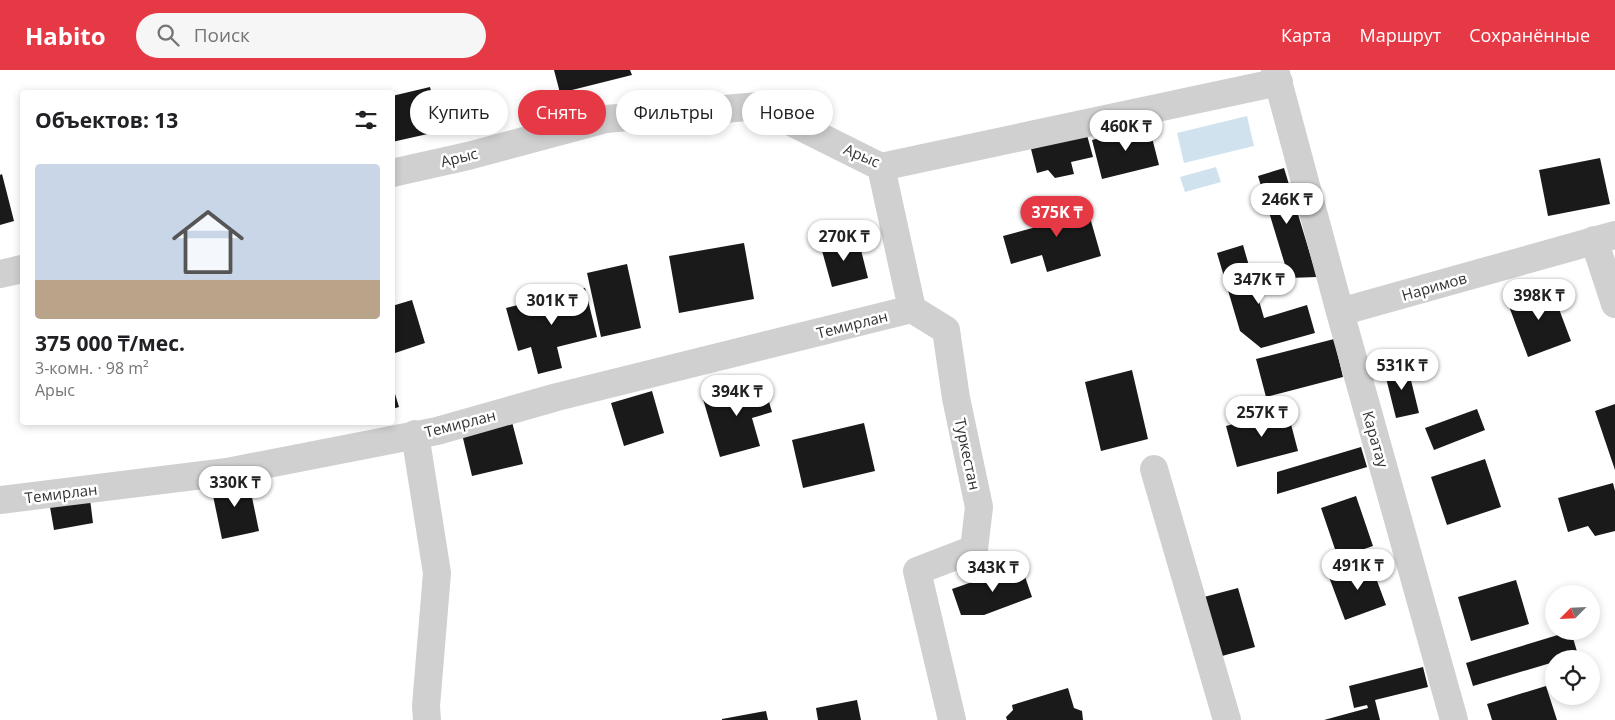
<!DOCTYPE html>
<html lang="ru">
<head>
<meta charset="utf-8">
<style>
  body { margin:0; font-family:"Open Sans",sans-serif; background:#f6f6f6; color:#202124; height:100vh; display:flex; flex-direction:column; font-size:19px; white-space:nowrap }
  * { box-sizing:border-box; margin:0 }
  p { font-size:16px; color:#757577 }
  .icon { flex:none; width:28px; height:28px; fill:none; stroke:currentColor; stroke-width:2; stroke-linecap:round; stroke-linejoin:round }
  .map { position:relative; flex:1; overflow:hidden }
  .panel { position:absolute; left:20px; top:20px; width:375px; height:335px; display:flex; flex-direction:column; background:#fff; border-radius:5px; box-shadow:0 2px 8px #0003 }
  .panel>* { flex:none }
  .guide { position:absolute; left:410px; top:20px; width:475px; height:45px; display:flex; gap:10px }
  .needle { width:32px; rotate:246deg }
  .controls { position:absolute; left:1545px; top:515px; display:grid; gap:10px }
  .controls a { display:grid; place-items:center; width:55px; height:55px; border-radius:50%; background:#fff; box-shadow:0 2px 8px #0003; font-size:25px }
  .price { position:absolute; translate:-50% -42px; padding:0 11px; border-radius:18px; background:#fff; color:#222; font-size:16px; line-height:32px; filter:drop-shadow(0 1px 2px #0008) }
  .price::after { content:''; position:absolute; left:50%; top:30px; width:15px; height:11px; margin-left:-8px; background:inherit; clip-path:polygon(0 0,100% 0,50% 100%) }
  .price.active { background:#e63946; color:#fff }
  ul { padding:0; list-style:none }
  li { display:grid; align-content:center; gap:10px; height:265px; padding:0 15px }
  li+li { border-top:1px solid #e0e0e0 }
  li span { display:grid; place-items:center; height:155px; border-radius:5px; color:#555 }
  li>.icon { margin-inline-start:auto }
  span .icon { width:90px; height:90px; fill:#fffc; stroke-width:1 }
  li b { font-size:21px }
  h2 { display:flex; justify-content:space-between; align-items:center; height:60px; padding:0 15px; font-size:21px }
  .pill { padding:0 18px; border-radius:22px; background:#fff; box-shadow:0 2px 8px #0003; font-size:18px; line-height:45px }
  .pill.active { background:#e63946; color:#fff }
  header { display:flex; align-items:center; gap:30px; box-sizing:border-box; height:70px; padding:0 25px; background:#e63946; color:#fff }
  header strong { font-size:24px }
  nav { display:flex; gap:28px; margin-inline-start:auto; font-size:18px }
  .search { width:350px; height:45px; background:#f6f6f6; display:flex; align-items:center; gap:12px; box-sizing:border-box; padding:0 18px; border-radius:28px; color:#757577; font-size:19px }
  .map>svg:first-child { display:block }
  .water { fill:#cfe2ee }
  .building { fill:#1a1a1a }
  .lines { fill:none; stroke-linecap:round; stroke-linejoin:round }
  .street { stroke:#d0d0d0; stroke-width:28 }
  .labels { text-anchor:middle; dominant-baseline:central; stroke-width:5; stroke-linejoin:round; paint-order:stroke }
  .street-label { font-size:15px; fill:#333; stroke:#fff }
</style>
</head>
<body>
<header>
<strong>Habito</strong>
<div class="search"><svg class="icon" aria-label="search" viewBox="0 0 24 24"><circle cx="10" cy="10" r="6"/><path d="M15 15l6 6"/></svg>Поиск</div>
<nav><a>Карта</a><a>Маршрут</a><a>Сохранённые</a></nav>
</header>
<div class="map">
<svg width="1615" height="650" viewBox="0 0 1615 650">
  <rect width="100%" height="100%" fill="#fff"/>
  <path class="water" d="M1247,46L1254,76L1184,93L1177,63Z
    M1216,97L1221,112L1185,122L1180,107Z"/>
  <path class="building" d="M554,0H630L632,5L560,23Z
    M430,17L441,61L392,72V26Z
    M1149,56L1159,95L1102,109L1092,70Z
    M1087,65L1093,87L1071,92L1074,104L1055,108L1048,100L1037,103L1031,79Z
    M1600,88L1610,134L1548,146L1539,100Z
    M1284,98L1317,207L1289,208L1258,106Z
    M2,104L14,151L0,155V105Z
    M1085,130L1101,186L1047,202L1042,185L1011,194L1003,166L1036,157L1052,143V131Z
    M851,164L856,181L861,180L868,208L832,217L821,177L836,173L835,168Z
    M744,173L754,229L679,243L669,186Z
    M1243,175L1264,248L1307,235L1315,263L1261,278L1240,261L1217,183Z
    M627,194L641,258L601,267L587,203Z
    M1550,215L1571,271L1528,287L1507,231Z
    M585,218L597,267L557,277L562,298L538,304L531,277L518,281L506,238Z
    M412,230L425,273L392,284V236Z
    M1334,269L1343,307L1266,327L1256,289Z
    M1407,294L1419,343L1396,348L1384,300Z
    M1132,300L1148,369L1101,381L1085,312Z
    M763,311L772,342L752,348L760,376L720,387L703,329Z
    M392,314L399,337L392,339Z
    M652,321L664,363L624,376L611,333Z
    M1615,334V400L1595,341Z
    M1287,339L1298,381L1237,397L1226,356Z
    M1477,339L1485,360L1434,380L1425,358Z
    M512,352L523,394L472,406L462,364Z
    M864,353L875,401L803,418L792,370Z
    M1361,377L1367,397L1277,424V402Z
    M1485,389L1501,437L1447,455L1431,407Z
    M248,408L259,461L222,469L211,416Z
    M1613,413L1615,421V461L1595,466L1588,456L1568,462L1558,428Z
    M1356,426L1373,476L1338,488L1321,438Z
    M90,429L93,453L54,460L50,437Z
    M1370,492L1386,535L1345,550L1329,507Z
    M1021,495L1032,527L984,545H961L952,519Z
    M1516,510L1529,554L1471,571L1458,527Z
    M1238,518L1255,577L1222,586L1204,527Z
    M1571,561L1578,585L1564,589H1554V592L1473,616L1466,593Z
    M1423,597L1428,617L1375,630L1380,650H1324L1368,638L1367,635L1354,638L1349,616Z
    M1546,616L1557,650H1492L1487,634Z
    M1068,618L1074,638L1082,641L1083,650H1007L1006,647L1013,640L1012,635Z
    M857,630L861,650H818L816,638Z
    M766,641L768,650H722V649Z"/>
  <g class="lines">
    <path class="street" d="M1275,0L1340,242L1454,650
      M881,97L912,239L946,260L956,328L979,437L974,479L917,501L952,650
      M392,103L468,86L606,49L759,36L881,97L1279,12
      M1594,170L1615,234
      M0,204L22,199
      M1340,242L1615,165
      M415,364L437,503L426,636L427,650
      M1154,399L1227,650
      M0,430L227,402L437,361L557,327L912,239"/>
  </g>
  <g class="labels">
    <g class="street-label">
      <text transform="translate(862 85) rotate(23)">Арыс</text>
      <text transform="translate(459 87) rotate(-14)">Арыс</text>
      <text transform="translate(1434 216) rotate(-16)">Наримов</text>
      <text transform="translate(852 254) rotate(-14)">Темирлан</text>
      <text transform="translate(460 353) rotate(-14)">Темирлан</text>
      <text transform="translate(1376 369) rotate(74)">Каратау</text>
      <text transform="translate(968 384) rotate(78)">Туркестан</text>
      <text transform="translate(61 423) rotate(-7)">Темирлан</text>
    </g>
  </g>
</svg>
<div class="controls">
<a><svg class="needle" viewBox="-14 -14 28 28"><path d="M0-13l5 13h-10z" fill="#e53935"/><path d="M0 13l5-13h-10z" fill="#757577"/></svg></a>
<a><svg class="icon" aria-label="locate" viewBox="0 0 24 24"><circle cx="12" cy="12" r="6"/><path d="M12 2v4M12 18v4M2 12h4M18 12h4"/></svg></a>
</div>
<b class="price" style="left:1126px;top:82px">460K ₸</b>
<b class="price" style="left:1287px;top:155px">246K ₸</b>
<b class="price active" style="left:1057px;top:168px">375K ₸</b>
<b class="price" style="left:844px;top:192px">270K ₸</b>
<b class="price" style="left:1259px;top:235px">347K ₸</b>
<b class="price" style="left:1539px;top:251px">398K ₸</b>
<b class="price" style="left:552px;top:256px">301K ₸</b>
<b class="price" style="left:1402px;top:321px">531K ₸</b>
<b class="price" style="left:737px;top:347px">394K ₸</b>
<b class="price" style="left:1262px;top:368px">257K ₸</b>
<b class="price" style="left:235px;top:438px">330K ₸</b>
<b class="price" style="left:1358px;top:521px">491K ₸</b>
<b class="price" style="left:993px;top:523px">343K ₸</b>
<div class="guide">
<a class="pill">Купить</a>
<a class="pill active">Снять</a>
<a class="pill">Фильтры</a>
<a class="pill">Новое</a>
</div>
<section class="panel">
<h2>Объектов: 13<svg class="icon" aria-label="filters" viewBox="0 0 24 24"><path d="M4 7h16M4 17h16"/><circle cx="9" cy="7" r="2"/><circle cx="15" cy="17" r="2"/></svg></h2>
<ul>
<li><span style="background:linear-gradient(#c9d6e8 75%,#b9a48a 0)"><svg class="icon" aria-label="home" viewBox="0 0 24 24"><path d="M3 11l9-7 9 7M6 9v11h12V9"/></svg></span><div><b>375 000 ₸/мес.</b><p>3-комн. · 98 m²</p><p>Арыс</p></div></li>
</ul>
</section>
</div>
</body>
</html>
